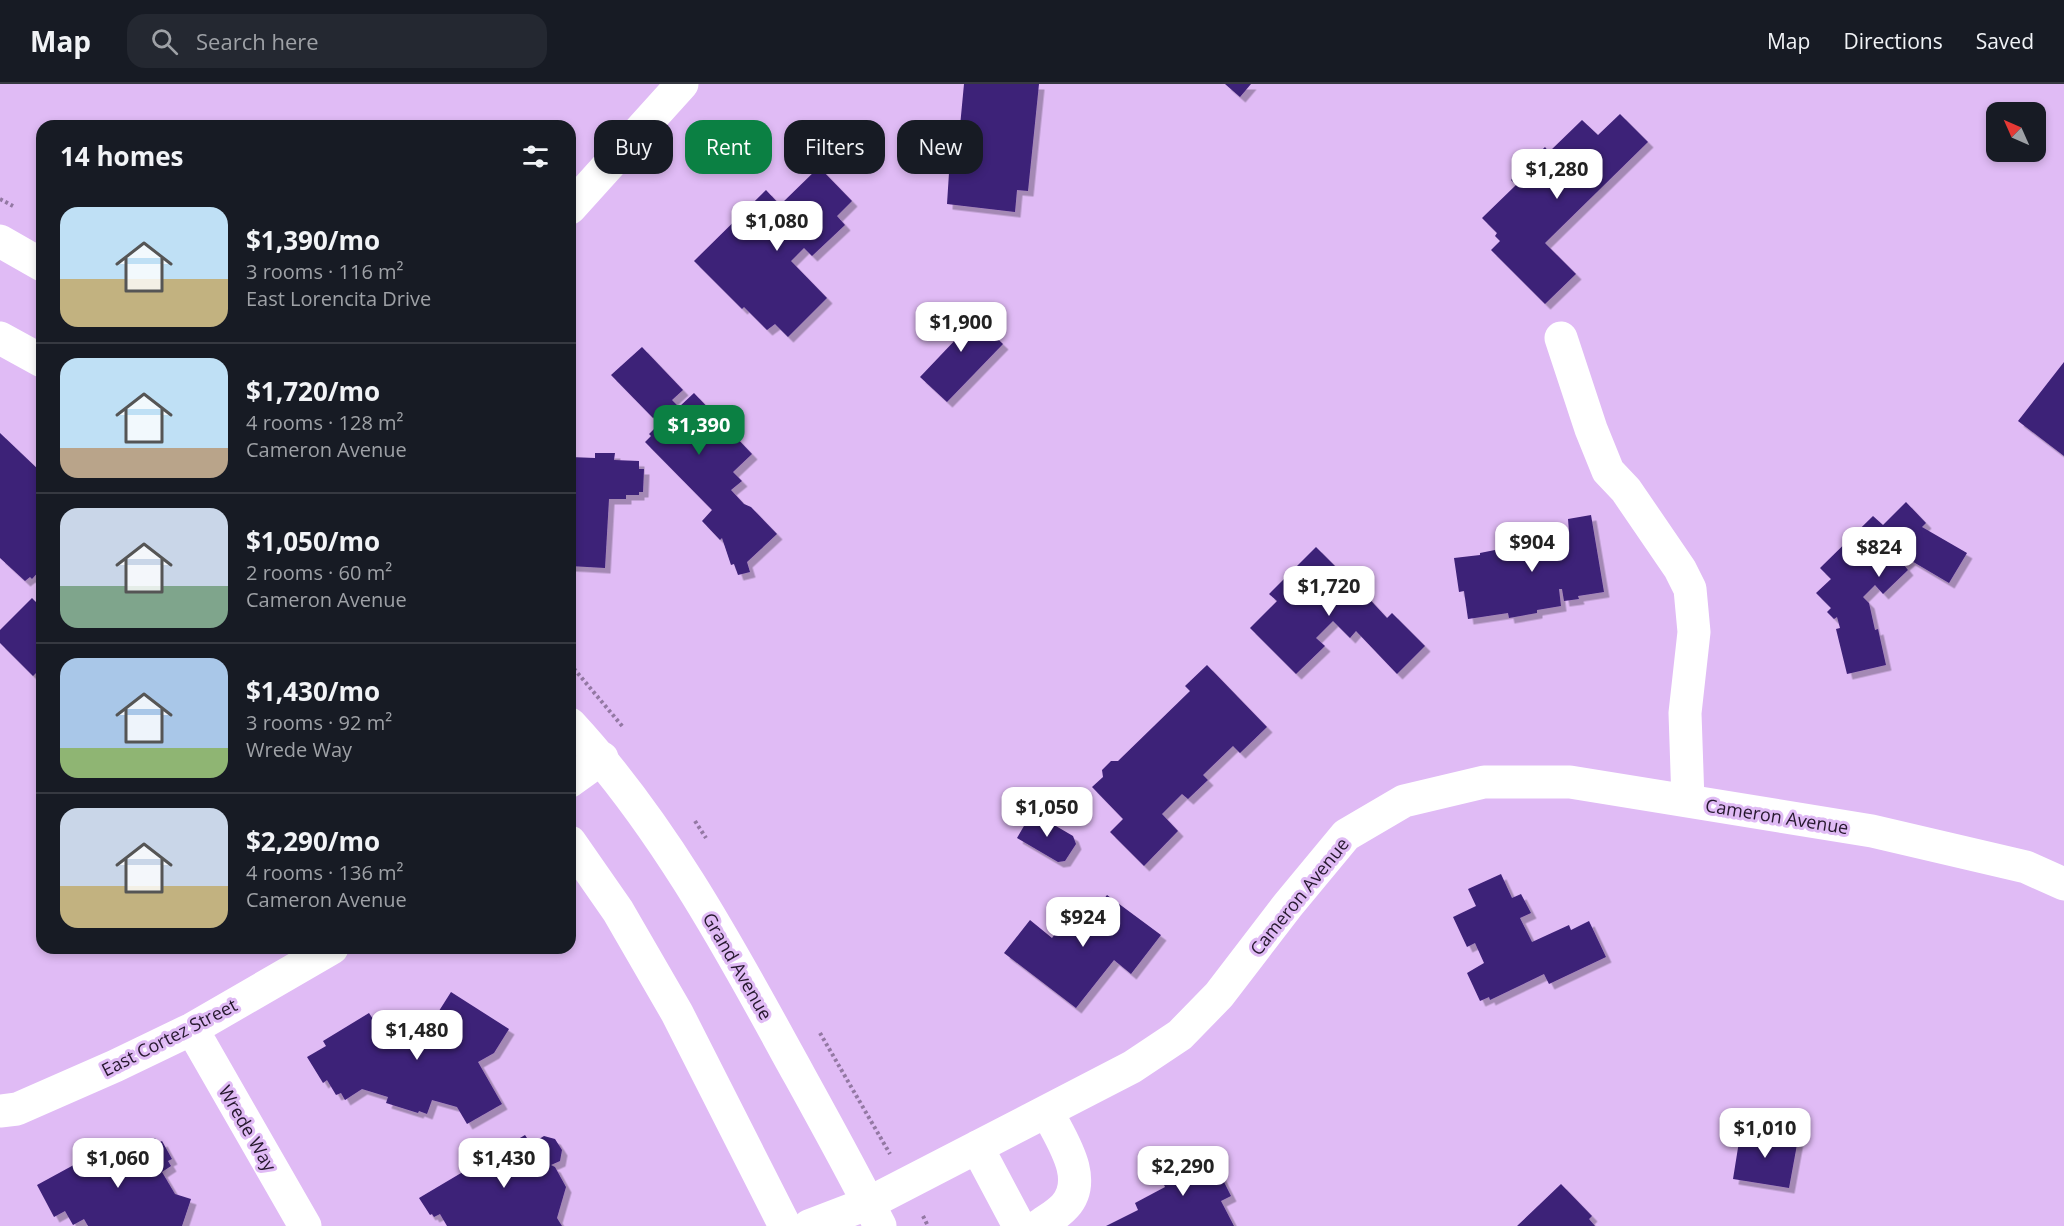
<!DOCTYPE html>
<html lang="en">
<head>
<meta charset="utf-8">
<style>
  body { margin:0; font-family:"Open Sans",sans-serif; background:#242831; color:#f1f3f6; height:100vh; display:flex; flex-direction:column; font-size:22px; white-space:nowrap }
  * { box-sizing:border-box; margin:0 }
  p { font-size:20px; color:#9ea1a6 }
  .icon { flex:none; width:33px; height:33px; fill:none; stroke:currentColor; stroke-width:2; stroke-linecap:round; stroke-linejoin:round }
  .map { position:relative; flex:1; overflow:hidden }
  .drawer { position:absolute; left:36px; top:36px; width:540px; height:834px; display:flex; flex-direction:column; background:#171b24; border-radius:18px; box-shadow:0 3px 9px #0003 }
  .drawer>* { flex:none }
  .banner { position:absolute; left:594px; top:36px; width:570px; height:54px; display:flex; gap:12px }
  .needle { width:39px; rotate:315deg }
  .buttons { position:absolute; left:1986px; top:18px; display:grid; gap:12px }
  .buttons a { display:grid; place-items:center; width:60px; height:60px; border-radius:12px; background:#171b24; box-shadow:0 3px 9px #0003; font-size:30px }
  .price { position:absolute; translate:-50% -51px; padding:0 14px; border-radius:12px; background:#fff; color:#222; font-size:20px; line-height:39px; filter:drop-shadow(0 2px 3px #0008) }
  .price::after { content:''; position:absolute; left:50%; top:36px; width:18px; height:14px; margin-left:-9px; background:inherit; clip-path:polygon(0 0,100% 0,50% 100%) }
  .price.selected { background:#0b8043; color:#fff }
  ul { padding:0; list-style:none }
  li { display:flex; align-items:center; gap:18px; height:150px; padding:0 24px }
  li+li { border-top:2px solid #363941 }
  li span { display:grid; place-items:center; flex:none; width:168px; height:120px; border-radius:18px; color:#555 }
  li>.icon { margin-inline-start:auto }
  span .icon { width:72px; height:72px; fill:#fffc; stroke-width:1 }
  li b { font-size:26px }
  h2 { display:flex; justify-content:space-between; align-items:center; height:72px; padding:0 24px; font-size:26px }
  .chip { padding:0 21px; border-radius:18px; background:#171b24; box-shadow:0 3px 9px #0003; font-size:21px; line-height:54px }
  .chip.selected { background:#0b8043; color:#fff }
  header { display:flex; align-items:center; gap:36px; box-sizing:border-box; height:84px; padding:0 30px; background:#171b24; border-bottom:2px solid #363941 }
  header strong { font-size:28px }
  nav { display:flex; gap:33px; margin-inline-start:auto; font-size:21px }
  .search { width:420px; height:54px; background:#242831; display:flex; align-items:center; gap:15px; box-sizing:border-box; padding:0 21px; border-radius:18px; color:#9ea1a6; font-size:22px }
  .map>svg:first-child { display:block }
  .building { fill:#3e2078; filter:url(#shadow) }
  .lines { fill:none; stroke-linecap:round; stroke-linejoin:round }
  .path { stroke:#9378a3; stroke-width:4; stroke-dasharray:3 3; stroke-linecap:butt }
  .minor { stroke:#fff; stroke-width:33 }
  .major { stroke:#fff; stroke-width:33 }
  .labels { text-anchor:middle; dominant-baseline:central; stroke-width:6; stroke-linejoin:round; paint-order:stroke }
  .street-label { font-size:18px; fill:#26182e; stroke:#e0bbf5 }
</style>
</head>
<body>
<header>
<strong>Map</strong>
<div class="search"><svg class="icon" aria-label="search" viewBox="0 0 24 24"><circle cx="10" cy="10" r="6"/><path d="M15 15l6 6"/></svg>Search here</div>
<nav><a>Map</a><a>Directions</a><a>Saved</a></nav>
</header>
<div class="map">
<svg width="2064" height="1142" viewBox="0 0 2064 1142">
  <defs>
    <filter id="shadow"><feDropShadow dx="5.5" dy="5.5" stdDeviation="0" flood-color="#0004"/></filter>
  </defs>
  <rect width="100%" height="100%" fill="#e0bbf5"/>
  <path class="building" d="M964,0H1039L1028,107L1017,106L1015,128L947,120L950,73L957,74Z
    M1225,0H1251L1240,13Z
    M1620,30L1648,58L1545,159L1576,190L1545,220L1491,166L1500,157L1495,152L1497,149L1482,134L1516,101L1511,96L1545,63L1549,68L1582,36L1598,51Z
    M819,83L852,117L837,132L845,141L812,172L804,164L791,177L827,214L788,253L775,240L767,246L744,223L742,225L694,177L766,106L780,121Z
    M958,218L1003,260L947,318L920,293L958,253L940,237Z
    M642,263L683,306L672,316L679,323L694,309L752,370L733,388L742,397L731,406L744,420L751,423L777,450L747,478L750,488L738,491L734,480L731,481L722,454L720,456L702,437L712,426L645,358L651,352L649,350L661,338L664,341L673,331V329L666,322L653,334L611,291Z
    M2064,278V372L2018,337Z
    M0,349L42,389V484L32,495L30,493L25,497L0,474Z
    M595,369H615L614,376L639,377V385H644L643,408H639V411H626V415H609L605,484L570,482V373L595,374Z
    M1906,418L1926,439L1922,443L1967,469L1949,499L1910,476L1904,481L1908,486L1883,510L1875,501L1863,513L1869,519L1875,546L1878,545L1886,581L1847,590L1836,545L1840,544L1837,533L1834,535L1827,528L1831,524L1816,509L1831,495L1820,484L1873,432L1883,441Z
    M1591,431L1604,508L1578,512L1579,515L1564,517L1562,505H1559L1561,522L1537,526V529L1509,534L1508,529L1468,535L1464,507L1459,508L1454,474L1480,471V469L1495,466L1496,469L1500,468L1498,458L1569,448L1568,435Z
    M1316,463L1347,494L1344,497L1358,511L1362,507L1387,534L1392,529L1425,562L1397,590L1356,547L1350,554L1333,537L1316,554L1325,562L1296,590L1250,544L1277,517L1269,510Z
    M32,514L42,524V583L33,592L0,559V546Z
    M1207,581L1267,643L1240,669L1233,662L1203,691L1208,696L1188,715L1182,710L1162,730L1178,747L1144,782L1110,748L1123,735L1092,703L1103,693L1102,686L1111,677H1118L1190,607L1185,602Z
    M1032,728L1073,752L1076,760L1065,777L1058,778L1017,754Z
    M1501,790L1512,814L1521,810L1531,829L1520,834L1532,858L1569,841L1571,846L1589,837L1606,873L1549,900L1544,890L1490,916L1489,913L1480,917L1467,889L1484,879L1475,859L1467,863L1453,833L1476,822L1468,805Z
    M1107,811L1161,851L1131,890L1114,876L1076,924L1004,869L1030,836L1052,854L1083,813L1097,824Z
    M451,908L509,945L494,969L478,978L502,1020L467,1040L457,1023L432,1016L427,1030L419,1027L418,1029L386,1019L388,1013L362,1005L345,1016L341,1009L336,1011L327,996L323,999L307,973L326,962L323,957L369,929L379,944L420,955L423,962L430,959L433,954L425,949Z
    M1741,1045L1798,1055L1789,1104L1733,1095Z
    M525,1051L531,1060L544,1052L555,1055L562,1066L560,1077L551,1081L555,1083L566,1103L557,1134L562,1142H447L440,1130L434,1133L432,1130L430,1131L419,1114Z
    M155,1054L158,1059L162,1057L172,1075L168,1077L171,1082L162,1088L175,1110L191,1115L182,1142H88L84,1135L73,1141L65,1127L54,1133L37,1101L81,1077L82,1079L85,1078V1074L97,1067L100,1070L119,1059L121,1063L135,1056L138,1063Z
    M1195,1063L1210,1092L1219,1088L1231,1112L1221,1117L1234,1142H1106L1138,1126L1135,1119L1165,1103L1156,1084Z
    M1561,1100L1592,1132L1589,1135L1595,1142H1517Z"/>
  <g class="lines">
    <path class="path" d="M0,115L13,122
      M570,580L623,643
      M695,737L706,754
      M820,949L890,1070
      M923,1132L928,1142"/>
    <path class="minor" d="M570,124L682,0
      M1561,254L1591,345L1608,387L1626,406L1680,485L1690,505L1694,548L1685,629L1688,717
      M570,697L602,674
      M192,945L305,1142
      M0,1027L17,1025L115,982L192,945L332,864
      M977,1063L1019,1142
      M809,1142L869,1119L1132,983L1180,951L1219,911L1288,821L1346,751L1404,717L1484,698H1570L1872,747L2026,783L2064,800
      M1039,1142C1047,1136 1058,1130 1065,1122C1090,1094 1060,1054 1047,1027"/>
    <path class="major" d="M0,157L42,181
      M0,254L42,277
      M570,640C659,736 725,855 787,969C819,1027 851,1084 880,1142
      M570,758L618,827L677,929L785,1142"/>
  </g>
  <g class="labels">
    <g class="street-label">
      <text transform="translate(1777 732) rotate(9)">Cameron Avenue</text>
      <text transform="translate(1299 812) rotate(-51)">Cameron Avenue</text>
      <text transform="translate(738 882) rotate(60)">Grand Avenue</text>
      <text transform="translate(169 953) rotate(-27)">East Cortez Street</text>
      <text transform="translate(248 1044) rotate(60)">Wrede Way</text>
    </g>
  </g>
</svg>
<div class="buttons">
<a><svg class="needle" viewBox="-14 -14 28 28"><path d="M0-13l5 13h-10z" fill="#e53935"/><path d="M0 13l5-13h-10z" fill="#9ea1a6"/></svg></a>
</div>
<b class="price" style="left:1557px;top:116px">$1,280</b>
<b class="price" style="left:777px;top:168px">$1,080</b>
<b class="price" style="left:961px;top:269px">$1,900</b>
<b class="price selected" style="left:699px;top:372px">$1,390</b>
<b class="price" style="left:1532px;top:489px">$904</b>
<b class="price" style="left:1879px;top:494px">$824</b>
<b class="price" style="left:1329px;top:533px">$1,720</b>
<b class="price" style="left:1047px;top:754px">$1,050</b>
<b class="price" style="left:1083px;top:864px">$924</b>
<b class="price" style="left:417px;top:977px">$1,480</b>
<b class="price" style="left:1765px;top:1075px">$1,010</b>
<b class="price" style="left:118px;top:1105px">$1,060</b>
<b class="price" style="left:504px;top:1105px">$1,430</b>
<b class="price" style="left:1183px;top:1113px">$2,290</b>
<div class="banner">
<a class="chip">Buy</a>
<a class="chip selected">Rent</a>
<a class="chip">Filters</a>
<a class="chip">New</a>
</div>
<section class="drawer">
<h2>14 homes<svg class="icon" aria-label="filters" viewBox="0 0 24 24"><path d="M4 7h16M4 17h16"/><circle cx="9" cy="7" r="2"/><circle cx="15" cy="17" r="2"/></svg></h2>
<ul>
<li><span style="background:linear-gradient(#bfe0f5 60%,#c2b280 0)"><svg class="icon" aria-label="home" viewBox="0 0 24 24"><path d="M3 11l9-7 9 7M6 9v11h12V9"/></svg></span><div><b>$1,390/mo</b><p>3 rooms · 116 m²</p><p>East Lorencita Drive</p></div></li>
<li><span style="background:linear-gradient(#bfe0f5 75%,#b9a48a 0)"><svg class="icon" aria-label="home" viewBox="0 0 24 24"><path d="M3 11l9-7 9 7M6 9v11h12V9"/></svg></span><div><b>$1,720/mo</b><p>4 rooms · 128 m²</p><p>Cameron Avenue</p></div></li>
<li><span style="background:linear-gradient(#c9d6e8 65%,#7fa58c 0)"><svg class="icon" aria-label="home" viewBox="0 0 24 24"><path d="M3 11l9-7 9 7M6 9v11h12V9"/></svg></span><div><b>$1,050/mo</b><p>2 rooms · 60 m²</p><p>Cameron Avenue</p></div></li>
<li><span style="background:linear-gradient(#a9c7e8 75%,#8fb573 0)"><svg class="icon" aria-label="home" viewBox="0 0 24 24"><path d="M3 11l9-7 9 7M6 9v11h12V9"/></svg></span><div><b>$1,430/mo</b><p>3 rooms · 92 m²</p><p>Wrede Way</p></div></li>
<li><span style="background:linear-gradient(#c9d6e8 65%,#c2b280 0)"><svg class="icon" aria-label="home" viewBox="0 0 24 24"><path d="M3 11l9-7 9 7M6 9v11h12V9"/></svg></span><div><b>$2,290/mo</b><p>4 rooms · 136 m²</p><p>Cameron Avenue</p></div></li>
</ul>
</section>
</div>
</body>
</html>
